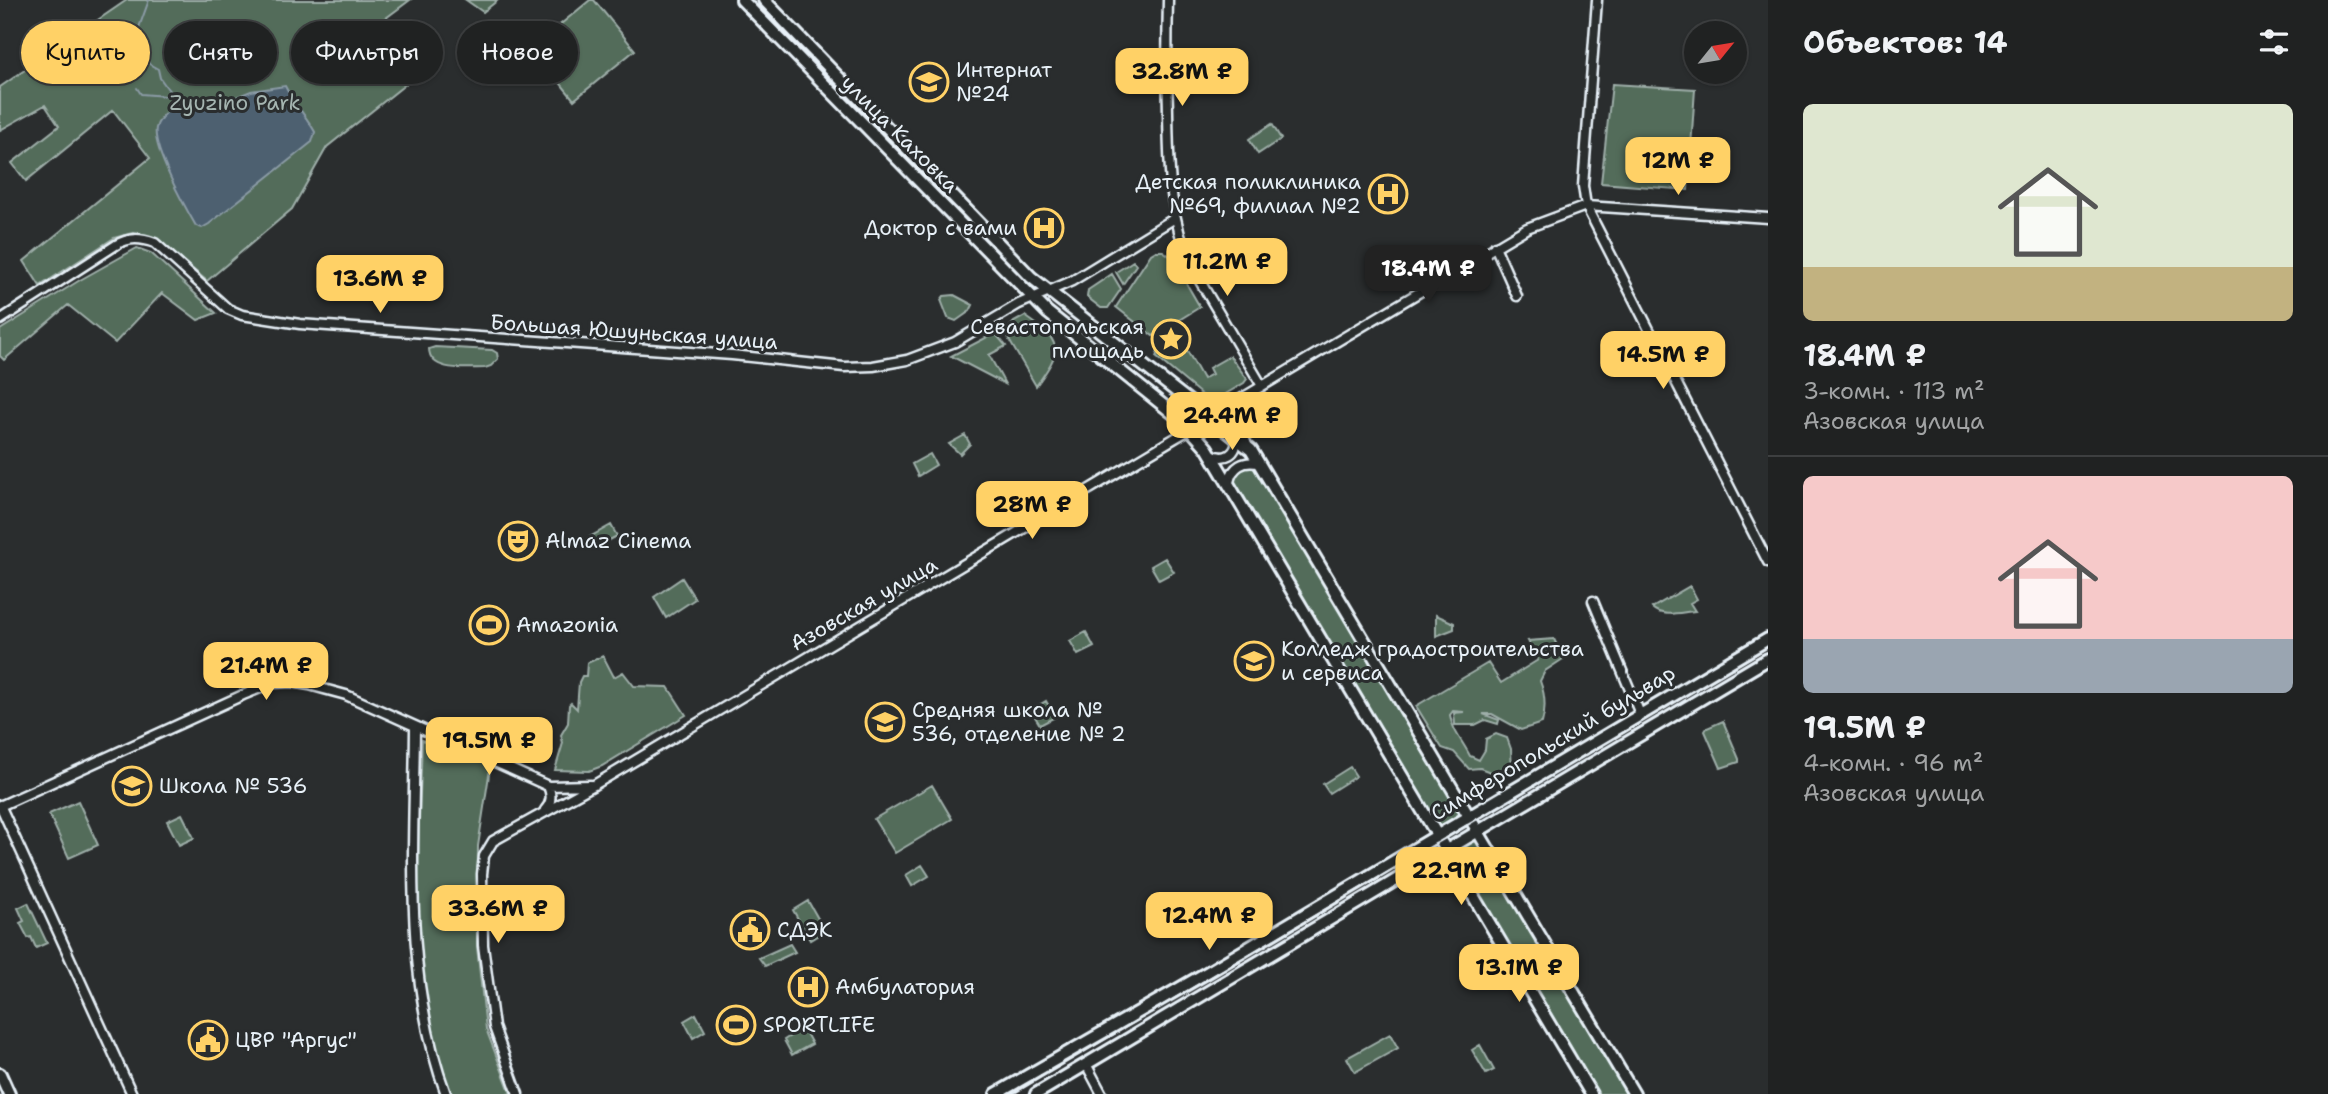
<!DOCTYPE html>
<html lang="ru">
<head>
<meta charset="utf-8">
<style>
  body { margin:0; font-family:"Shantell Sans",sans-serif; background:#2d2f2f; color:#f1f3f6; height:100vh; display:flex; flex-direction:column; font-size:26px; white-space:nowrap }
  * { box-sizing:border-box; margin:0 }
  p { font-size:23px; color:#a2a4a5 }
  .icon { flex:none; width:38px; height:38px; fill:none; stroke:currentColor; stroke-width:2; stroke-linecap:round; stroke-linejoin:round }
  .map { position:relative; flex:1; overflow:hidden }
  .drawer { display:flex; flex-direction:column; background:#202222; width:560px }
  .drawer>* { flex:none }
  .guide { position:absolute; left:21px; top:21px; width:665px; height:63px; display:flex; gap:14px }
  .needle { width:46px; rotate:60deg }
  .tools { position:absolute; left:1684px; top:21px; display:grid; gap:14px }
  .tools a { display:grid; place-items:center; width:63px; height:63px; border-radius:50%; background:#202222; box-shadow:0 2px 5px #0004,0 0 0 2px #3d3f40; font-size:35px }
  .price { position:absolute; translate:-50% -60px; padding:0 16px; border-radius:14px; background:#ffd166; color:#111; font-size:23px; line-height:46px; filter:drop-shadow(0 2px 4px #0008) }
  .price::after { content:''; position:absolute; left:50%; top:42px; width:21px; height:16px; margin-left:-10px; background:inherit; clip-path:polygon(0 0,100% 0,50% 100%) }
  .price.selected { background:#222; color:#fff }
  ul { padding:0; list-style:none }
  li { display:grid; align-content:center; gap:14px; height:371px; padding:0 35px }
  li+li { border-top:2px solid #3d3f40 }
  li span { display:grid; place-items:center; height:217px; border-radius:10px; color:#555 }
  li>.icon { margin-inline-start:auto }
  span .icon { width:126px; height:126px; fill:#fffc; stroke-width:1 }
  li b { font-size:30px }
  h2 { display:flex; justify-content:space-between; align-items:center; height:84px; padding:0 35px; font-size:30px }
  .pill { padding:0 24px; border-radius:32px; background:#202222; box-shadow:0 2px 5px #0004,0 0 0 2px #3d3f40; font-size:24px; line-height:63px }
  .pill.selected { background:#ffd166; color:#111 }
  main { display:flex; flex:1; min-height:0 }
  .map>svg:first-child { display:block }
  .green { fill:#536c5a; stroke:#9eaea9; stroke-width:2 }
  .water { fill:#4d6170; stroke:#8b9ba6; stroke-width:2 }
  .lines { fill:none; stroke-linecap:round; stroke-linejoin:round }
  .stream { stroke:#8b9ba6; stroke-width:2 }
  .minor-casing { stroke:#e8f1f8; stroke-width:13 }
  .major-casing { stroke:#e8f1f8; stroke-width:16 }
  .minor { stroke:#2a2d2e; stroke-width:8 }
  .major { stroke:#2a2d2e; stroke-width:10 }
  .tram { stroke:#e8f1f8; stroke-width:2 }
  .labels { text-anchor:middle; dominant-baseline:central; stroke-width:6; stroke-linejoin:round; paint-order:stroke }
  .poi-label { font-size:21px; fill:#e8f1f8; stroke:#2a2d2e; text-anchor:start }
  .park-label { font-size:21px; fill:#a5b5b1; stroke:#2a2d2e }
  .street-label { font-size:21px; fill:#e8f1f8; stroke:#2a2d2e }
</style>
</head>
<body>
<main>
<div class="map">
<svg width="1768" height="1094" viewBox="0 0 1768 1094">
  <rect width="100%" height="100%" fill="#2a2d2e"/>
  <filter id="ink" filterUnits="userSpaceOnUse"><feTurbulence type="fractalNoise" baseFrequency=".0143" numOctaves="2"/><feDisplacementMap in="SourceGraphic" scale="14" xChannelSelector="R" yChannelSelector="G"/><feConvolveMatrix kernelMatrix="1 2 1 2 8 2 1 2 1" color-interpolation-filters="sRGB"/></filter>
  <g filter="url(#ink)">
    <path class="green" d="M127,0H410L378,24L417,75L327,147L292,209L207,281L157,239L136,232L114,238L40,286L24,261L150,158L113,110L26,181L12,163L59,126L45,105L0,130V87Z
      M466,0H498L483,12Z
      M590,0H594L635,50L574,100L532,48Z
      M1612,84L1695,89L1688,190L1601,183Z
      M1272,124L1281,139L1258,154L1249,139Z
      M137,248L151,253L216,313L198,320L162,293L115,343L68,305L4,360L0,356V330L80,280Z
      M1156,251H1163L1171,257L1200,307L1153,336L1116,307L1151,254Z
      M1133,261L1136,265L1123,284L1116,272Z
      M1112,274L1121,289L1108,308H1101L1087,297L1088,290Z
      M954,295L973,305L970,311L956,321L948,318L941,300L944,296Z
      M1025,316C1063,342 1063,349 1036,386L1009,340L1007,330L1014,322Z
      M1176,331L1203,379L1212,374L1209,368L1230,356L1247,379L1244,383L1217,399L1208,400L1156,357L1162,342Z
      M995,333L1006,346L989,355L1005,384L951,356Z
      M435,347L492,350L497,353L498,359L491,366L485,368C467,368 430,373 429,349Z
      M965,435L970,444L960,454L949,444Z
      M930,454L936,465L918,476L912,464Z
      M1248,464L1259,466L1463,812L1439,826L1234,481L1238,470Z
      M611,525L617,536L595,548L590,537Z
      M1165,558L1174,572L1159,580L1151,566Z
      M682,578L695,599L666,618L654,597Z
      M1690,586L1697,599L1690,603L1695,611C1681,612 1662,618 1652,608Z
      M1436,615L1454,623V629L1436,636Z
      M1086,632L1094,647L1078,655L1070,641Z
      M1554,639L1563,659L1545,671L1540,681C1545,694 1546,709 1542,723L1521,730L1492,714H1483L1499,720L1498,724L1485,720L1475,725H1455L1454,713L1464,712L1453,711L1450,715C1452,730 1463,742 1470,756L1479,760L1485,750L1486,739L1496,734L1507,738L1511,749L1512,772L1501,776L1480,768L1469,769L1454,752L1442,748L1416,706L1488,663L1501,683L1538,660L1528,641Z
      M603,656L614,677L623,672L634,686L668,687L686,715L602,766L589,771L555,770L563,743L561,735L568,723L569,705L571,703L577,709L579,682L582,676H586L587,663Z
      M1046,701L1055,717L1040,725L1031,710Z
      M1723,721L1739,759V762L1721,768L1705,731L1707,728Z
      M422,740L491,762L478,846L477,947L486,1029L511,1094H450C408,980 418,859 422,740Z
      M1350,767L1356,776L1329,793L1323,784Z
      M932,785L952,819L895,853L874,819Z
      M78,801L98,845L69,858L49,814Z
      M182,814L194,838L179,845L167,821Z
      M1479,838L1628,1094H1597L1454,853Z
      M922,865L929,876L912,886L906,875Z
      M808,901L825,931L810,940L793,910Z
      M28,903L47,943L36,948L31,937L28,938L20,923L24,921L18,908Z
      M790,944L795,952L765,966L759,958Z
      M696,1014L705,1031L693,1038L684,1021Z
      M803,1028L812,1044L792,1055L784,1040Z
      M1390,1034L1398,1048L1355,1072L1347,1058Z
      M1480,1045L1494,1070L1486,1074L1472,1050Z"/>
    <path class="water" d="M285,86C293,103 306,115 315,132L312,142L209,224L202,228L196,226C185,207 152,148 156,128C158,120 163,115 169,110L173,112L171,106L175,104L178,108L227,101L251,91Z"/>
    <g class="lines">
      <path class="stream" d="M137,33L149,0
        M142,41L149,64L158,69L160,78L170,92
        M120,55L133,80
        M137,88L141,94L166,96"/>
      <defs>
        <path id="minor" d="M1168,0C1167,38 1167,76 1168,113C1169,168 1169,222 1194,271L1262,386
          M1597,0L1583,186L1586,206L1768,562
          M1495,246L1517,296
          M0,320L116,245C129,237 141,238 155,243L228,309L242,315L300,324L732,355L844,367L873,366L907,360L955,342L1019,304L1072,281L1175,218
          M1232,405L1247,445
          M1210,453C1224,462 1239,454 1236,437
          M1229,482C1232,467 1244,459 1260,464
          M1593,601L1640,714
          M415,728C414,849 403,978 446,1094
          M0,805L132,1094
          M0,806L243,695L273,683L291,682L309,685L346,695L548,786L591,785
          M545,810C552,802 552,795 548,786
          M1086,1064L1102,1094
          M518,1094L494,1027L483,945L482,874L484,856L493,841L594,785L1527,228L1586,206L1768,218"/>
        <path id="major" d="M742,0L1047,312L1174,414L1191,430L1207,448L1591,1094
          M764,0L1031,277L1251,450L1634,1094
          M0,1074L9,1094
          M996,1094L1208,972L1768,639
          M1036,1094L1768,659"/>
      </defs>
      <use href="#minor" class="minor-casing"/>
      <use href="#major" class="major-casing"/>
      <use href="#minor" class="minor"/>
      <use href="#major" class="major"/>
      <path class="tram" d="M1013,1094L1768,647"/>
    </g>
  </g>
  <defs>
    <symbol id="school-ring" viewBox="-11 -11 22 22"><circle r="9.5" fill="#2a2d2e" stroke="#ffd166" stroke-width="1.5"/><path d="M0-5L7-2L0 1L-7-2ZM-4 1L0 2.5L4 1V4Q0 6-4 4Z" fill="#ffd166"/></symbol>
    <symbol id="hospital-ring" viewBox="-11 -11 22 22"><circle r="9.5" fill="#2a2d2e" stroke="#ffd166" stroke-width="1.5"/><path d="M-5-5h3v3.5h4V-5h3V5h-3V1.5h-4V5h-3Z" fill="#ffd166"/></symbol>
    <symbol id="sight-ring" viewBox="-11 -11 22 22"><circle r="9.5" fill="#2a2d2e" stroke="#ffd166" stroke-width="1.5"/><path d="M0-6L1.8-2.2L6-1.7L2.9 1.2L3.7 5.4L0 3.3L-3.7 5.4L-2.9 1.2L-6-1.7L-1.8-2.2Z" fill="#ffd166"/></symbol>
    <symbol id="theatre-ring" viewBox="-11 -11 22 22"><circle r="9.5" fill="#2a2d2e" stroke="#ffd166" stroke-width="1.5"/><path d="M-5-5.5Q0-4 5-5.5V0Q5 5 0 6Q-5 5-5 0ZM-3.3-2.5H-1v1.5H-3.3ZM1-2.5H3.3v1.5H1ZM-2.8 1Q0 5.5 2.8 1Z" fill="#ffd166"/></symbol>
    <symbol id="stadium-ring" viewBox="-11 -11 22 22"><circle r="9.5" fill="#2a2d2e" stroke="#ffd166" stroke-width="1.5"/><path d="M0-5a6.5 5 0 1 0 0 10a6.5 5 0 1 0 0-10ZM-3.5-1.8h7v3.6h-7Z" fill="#ffd166"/></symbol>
    <symbol id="university-ring" viewBox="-11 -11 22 22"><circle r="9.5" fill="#2a2d2e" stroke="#ffd166" stroke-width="1.5"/><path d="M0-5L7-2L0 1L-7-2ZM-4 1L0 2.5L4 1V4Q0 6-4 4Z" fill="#ffd166"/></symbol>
    <symbol id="civic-ring" viewBox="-11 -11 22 22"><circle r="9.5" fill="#2a2d2e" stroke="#ffd166" stroke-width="1.5"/><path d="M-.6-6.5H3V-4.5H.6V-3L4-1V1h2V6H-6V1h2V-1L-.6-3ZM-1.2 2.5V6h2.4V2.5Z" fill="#ffd166"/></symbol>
  </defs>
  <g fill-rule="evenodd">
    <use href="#school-ring" x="907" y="60" width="44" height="44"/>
    <use href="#hospital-ring" x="1366" y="172" width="44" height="44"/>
    <use href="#hospital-ring" x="1022" y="206" width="44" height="44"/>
    <use href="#sight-ring" x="1149" y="317" width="44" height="44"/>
    <use href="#theatre-ring" x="496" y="519" width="44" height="44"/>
    <use href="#stadium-ring" x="467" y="603" width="44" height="44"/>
    <use href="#university-ring" x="1232" y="639" width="44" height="44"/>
    <use href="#school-ring" x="863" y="700" width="44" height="44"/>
    <use href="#school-ring" x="110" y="764" width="44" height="44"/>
    <use href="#civic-ring" x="728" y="908" width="44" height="44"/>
    <use href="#hospital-ring" x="786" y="965" width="44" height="44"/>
    <use href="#stadium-ring" x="714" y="1003" width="44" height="44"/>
    <use href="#civic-ring" x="186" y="1018" width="44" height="44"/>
  </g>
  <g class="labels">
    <g class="poi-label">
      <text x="956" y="70">Интернат<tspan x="956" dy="24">№24</tspan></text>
      <text x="1361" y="182" text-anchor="end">Детская поликлиника<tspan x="1361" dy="24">№69, филиал №2</tspan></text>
      <text x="1017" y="228" text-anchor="end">Доктор с вами</text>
      <text x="1144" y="327" text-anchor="end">Севастопольская<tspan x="1144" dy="24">площадь</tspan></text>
      <text x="545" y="541">Almaz Cinema</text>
      <text x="516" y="625">Amazonia</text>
      <text x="1281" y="649">Колледж градостроительства<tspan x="1281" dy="24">и сервиса</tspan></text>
      <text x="912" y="710">Средняя школа №<tspan x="912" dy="24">536, отделение № 2</tspan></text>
      <text x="159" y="786">Школа № 536</text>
      <text x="777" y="930">СДЭК</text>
      <text x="835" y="987">Амбулатория</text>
      <text x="763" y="1025">SPORTLIFE</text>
      <text x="235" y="1040">ЦВР "Аргус"</text>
    </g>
    <g class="park-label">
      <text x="235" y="103">Zyuzino Park</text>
    </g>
    <g class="street-label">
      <text transform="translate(900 134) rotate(45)">улица Каховка</text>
      <text transform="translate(634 332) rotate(4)">Большая Юшуньская улица</text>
      <text transform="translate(864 604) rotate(-30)">Азовская улица</text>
      <text transform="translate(1553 743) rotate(-31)">Симферопольский бульвар</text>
    </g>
  </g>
</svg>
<div class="tools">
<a><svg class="needle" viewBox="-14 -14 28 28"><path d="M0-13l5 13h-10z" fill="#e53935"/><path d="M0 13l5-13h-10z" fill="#a2a4a5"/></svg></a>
</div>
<b class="price" style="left:1182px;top:108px">32.8M ₽</b>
<b class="price" style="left:1678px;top:197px">12M ₽</b>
<b class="price" style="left:1227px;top:298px">11.2M ₽</b>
<b class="price selected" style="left:1428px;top:305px">18.4M ₽</b>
<b class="price" style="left:380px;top:315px">13.6M ₽</b>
<b class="price" style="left:1663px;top:391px">14.5M ₽</b>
<b class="price" style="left:1232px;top:452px">24.4M ₽</b>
<b class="price" style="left:1032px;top:541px">28M ₽</b>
<b class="price" style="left:266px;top:702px">21.4M ₽</b>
<b class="price" style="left:489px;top:777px">19.5M ₽</b>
<b class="price" style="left:1461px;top:907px">22.9M ₽</b>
<b class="price" style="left:498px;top:945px">33.6M ₽</b>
<b class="price" style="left:1209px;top:952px">12.4M ₽</b>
<b class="price" style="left:1519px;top:1004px">13.1M ₽</b>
<div class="guide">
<a class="pill selected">Купить</a>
<a class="pill">Снять</a>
<a class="pill">Фильтры</a>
<a class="pill">Новое</a>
</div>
</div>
<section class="drawer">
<h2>Объектов: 14<svg class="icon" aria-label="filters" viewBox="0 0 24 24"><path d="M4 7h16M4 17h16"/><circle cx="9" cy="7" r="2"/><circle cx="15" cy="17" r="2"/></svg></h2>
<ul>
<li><span style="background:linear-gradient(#dfe7d0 75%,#c2b280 0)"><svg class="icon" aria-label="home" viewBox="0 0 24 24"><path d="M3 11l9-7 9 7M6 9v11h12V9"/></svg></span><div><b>18.4M ₽</b><p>3-комн. · 113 m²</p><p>Азовская улица</p></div></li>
<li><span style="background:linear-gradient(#f6c9c9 75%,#9aa5b1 0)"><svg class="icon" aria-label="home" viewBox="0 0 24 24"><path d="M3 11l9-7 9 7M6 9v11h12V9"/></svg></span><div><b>19.5M ₽</b><p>4-комн. · 96 m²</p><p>Азовская улица</p></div></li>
</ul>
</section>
</main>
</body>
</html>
